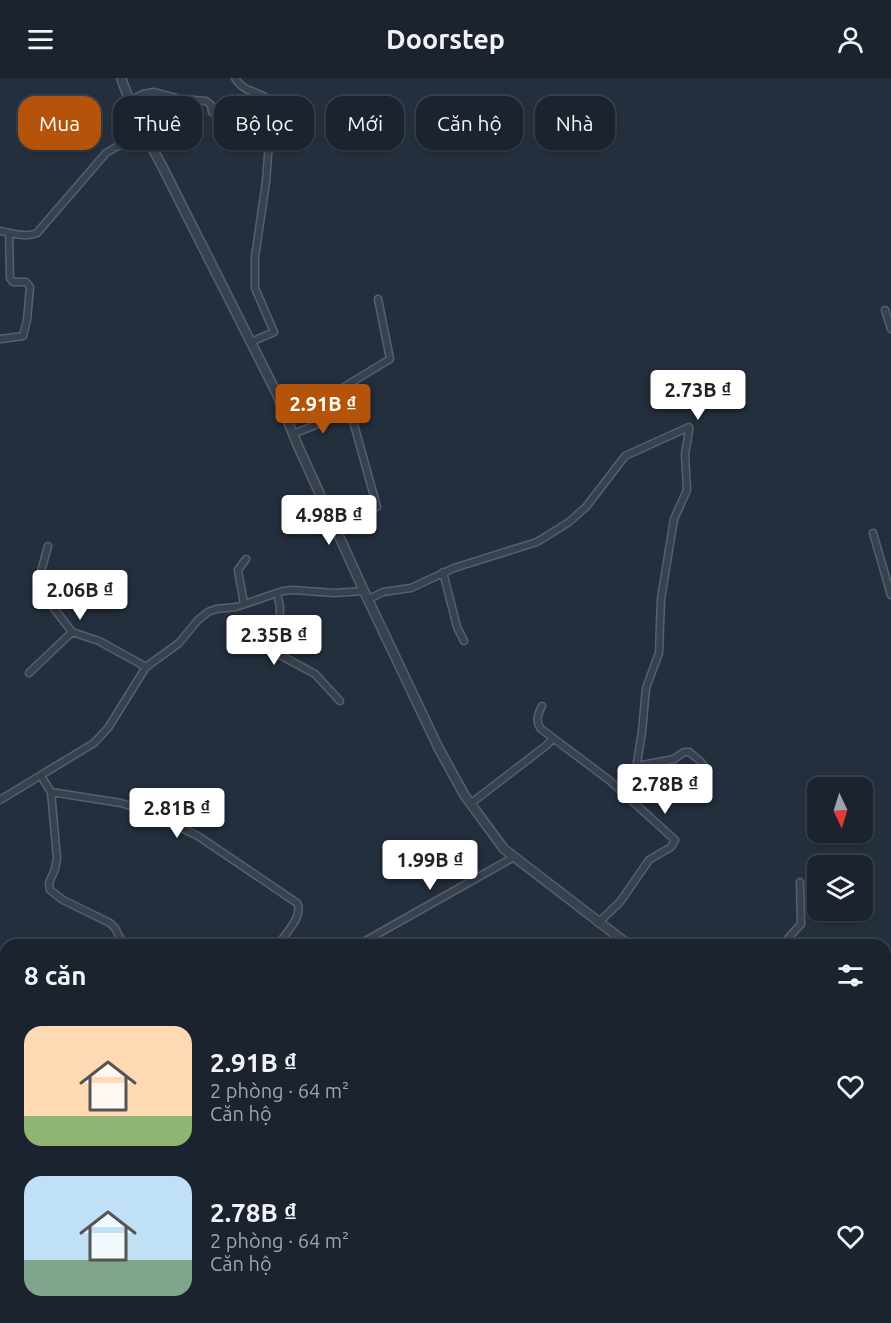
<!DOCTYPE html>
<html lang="vi">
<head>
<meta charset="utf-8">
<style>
  body { margin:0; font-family:Ubuntu,sans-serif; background:#242b36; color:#f1f3f6; height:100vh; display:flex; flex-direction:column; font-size:22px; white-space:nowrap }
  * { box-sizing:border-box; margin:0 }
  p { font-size:20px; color:#a0a4aa }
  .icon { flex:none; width:33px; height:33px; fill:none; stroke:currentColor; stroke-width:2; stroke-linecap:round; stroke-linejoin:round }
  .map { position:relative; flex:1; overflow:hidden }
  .panel { position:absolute; left:0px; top:861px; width:891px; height:384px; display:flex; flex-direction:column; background:#1b232e; border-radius:18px 18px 0 0; box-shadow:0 2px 4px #0004,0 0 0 2px #39404a }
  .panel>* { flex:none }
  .hud { position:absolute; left:18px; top:18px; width:855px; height:54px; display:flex; gap:12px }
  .needle { width:39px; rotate:176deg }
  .fabs { position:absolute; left:807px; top:699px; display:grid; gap:12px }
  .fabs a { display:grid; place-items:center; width:66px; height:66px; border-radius:12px; background:#1b232e; box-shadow:0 2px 4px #0004,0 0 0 2px #39404a; font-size:30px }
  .price { position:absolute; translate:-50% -51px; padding:0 14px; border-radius:6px; background:#fff; color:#222; font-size:20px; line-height:39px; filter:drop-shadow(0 2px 3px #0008) }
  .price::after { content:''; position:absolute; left:50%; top:36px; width:18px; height:14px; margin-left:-9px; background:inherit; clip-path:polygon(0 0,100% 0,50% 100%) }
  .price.on { background:#b45309; color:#fff }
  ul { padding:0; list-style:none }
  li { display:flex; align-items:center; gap:18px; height:150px; padding:0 24px }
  li span { display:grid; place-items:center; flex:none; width:168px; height:120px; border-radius:18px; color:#555 }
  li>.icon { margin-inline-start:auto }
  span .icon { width:72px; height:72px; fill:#fffc; stroke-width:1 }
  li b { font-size:26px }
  h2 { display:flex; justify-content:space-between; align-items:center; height:72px; padding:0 24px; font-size:26px }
  .tag { padding:0 21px; border-radius:18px; background:#1b232e; box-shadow:0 2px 4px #0004,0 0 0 2px #39404a; font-size:21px; line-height:54px }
  .tag.on { background:#b45309; color:#fff }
  header { display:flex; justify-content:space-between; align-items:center; height:78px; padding:0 24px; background:#1b232e; font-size:27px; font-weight:600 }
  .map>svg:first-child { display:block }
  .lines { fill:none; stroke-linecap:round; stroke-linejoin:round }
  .stream { stroke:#394c67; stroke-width:2 }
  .minor-casing { stroke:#565f6c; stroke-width:9 }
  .tertiary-casing { stroke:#565f6c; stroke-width:11 }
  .minor { stroke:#38414e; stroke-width:6 }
  .tertiary { stroke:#38414e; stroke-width:8 }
</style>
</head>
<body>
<header><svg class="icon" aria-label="menu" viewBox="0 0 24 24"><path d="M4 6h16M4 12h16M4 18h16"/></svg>Doorstep<svg class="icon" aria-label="person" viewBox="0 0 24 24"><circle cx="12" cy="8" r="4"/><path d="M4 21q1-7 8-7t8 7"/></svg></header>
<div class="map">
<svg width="891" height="1245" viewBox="0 0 891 1245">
  <rect width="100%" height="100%" fill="#242f3e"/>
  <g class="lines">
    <path class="stream" d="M0,1048L6,1050
      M845,1239L891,1243"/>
    <defs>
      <path id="minor" d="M235,0C244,16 260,12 272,24L266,104L255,179V210L274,254L251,264
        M129,23L143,16L154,14L181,21L206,23L211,27L212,34
        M0,153C12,155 26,160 37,155L106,75L116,69L147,60
        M885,232L891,251
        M1,261L23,258L27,242L30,209L26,204H13L10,200L9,155
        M293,356L348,334
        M377,429L353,343L341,314L344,309L390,281L378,221
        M873,455L891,517
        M48,468L40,497L42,509L49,524L66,546L72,554L99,563L146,589
        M443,494L457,549L464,563
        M277,515L280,529L278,576L315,596L340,623
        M369,521L383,514L411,510L454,490L537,464L569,444L586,429L625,378L689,349V353L685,376L687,412L674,441L661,521L659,575L646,610L642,654L635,697L625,718
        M244,526L238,492L246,481
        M29,595L72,554
        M542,628C538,636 535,643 541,651L609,702L675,762L671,769L649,782L620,824L598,845
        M637,688L674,681L684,674H689C702,685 707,684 702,702
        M41,698L51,714L121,725L151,735L198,758L297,825C304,838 285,856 278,867
        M51,714L57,780L55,791L49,805L50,812L63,822L110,845L115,850L124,867
        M0,722L94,665L108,650L146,589L179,565L198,542L208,534L216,531L236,529L283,513L293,512L334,515L364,513
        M470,726L547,667L552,661
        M358,867L514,779
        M782,867L801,846L800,804
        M0,928L6,931
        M885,1006L891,1012
        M885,1139L891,1132
        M0,1199L6,1195
        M376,1239L378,1245
        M774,1239L781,1245
        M3,1245V1235L6,1228
        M691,1245L696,1239"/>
      <path id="tertiary" d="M121,0C132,31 146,59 162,88L276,314L298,368L364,513L439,671L465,718L504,771L629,867
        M885,1063L891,1067"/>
    </defs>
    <use href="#minor" class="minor-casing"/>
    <use href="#tertiary" class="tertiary-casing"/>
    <use href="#minor" class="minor"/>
    <use href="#tertiary" class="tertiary"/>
  </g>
</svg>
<div class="fabs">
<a><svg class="needle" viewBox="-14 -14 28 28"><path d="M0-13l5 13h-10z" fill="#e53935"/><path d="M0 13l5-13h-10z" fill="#a0a4aa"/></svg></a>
<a><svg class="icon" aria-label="layers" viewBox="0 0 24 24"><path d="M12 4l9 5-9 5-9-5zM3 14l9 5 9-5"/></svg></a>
</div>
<b class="price" style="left:698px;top:343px">2.73B ₫</b>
<b class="price on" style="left:323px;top:357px">2.91B ₫</b>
<b class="price" style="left:329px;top:468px">4.98B ₫</b>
<b class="price" style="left:80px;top:543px">2.06B ₫</b>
<b class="price" style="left:274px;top:588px">2.35B ₫</b>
<b class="price" style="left:665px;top:737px">2.78B ₫</b>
<b class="price" style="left:177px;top:761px">2.81B ₫</b>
<b class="price" style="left:430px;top:813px">1.99B ₫</b>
<div class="hud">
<a class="tag on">Mua</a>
<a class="tag">Thuê</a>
<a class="tag">Bộ lọc</a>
<a class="tag">Mới</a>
<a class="tag">Căn hộ</a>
<a class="tag">Nhà</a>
</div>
<section class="panel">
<h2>8 căn<svg class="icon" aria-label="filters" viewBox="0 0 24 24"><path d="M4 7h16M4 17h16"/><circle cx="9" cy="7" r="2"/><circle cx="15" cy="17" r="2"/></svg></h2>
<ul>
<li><span style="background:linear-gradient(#ffd9b3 75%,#8fb573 0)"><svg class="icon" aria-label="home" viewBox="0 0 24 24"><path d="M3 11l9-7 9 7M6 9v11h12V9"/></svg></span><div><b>2.91B ₫</b><p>2 phòng · 64 m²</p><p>Căn hộ</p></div><svg class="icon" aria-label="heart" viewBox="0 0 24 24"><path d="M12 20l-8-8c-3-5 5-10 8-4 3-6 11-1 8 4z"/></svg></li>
<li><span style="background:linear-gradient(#bfe0f5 70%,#7fa58c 0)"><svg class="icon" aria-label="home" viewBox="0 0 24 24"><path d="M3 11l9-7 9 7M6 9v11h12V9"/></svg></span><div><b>2.78B ₫</b><p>2 phòng · 64 m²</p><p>Căn hộ</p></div><svg class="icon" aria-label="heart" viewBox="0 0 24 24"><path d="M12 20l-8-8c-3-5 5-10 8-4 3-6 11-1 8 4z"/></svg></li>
</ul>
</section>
</div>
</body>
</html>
